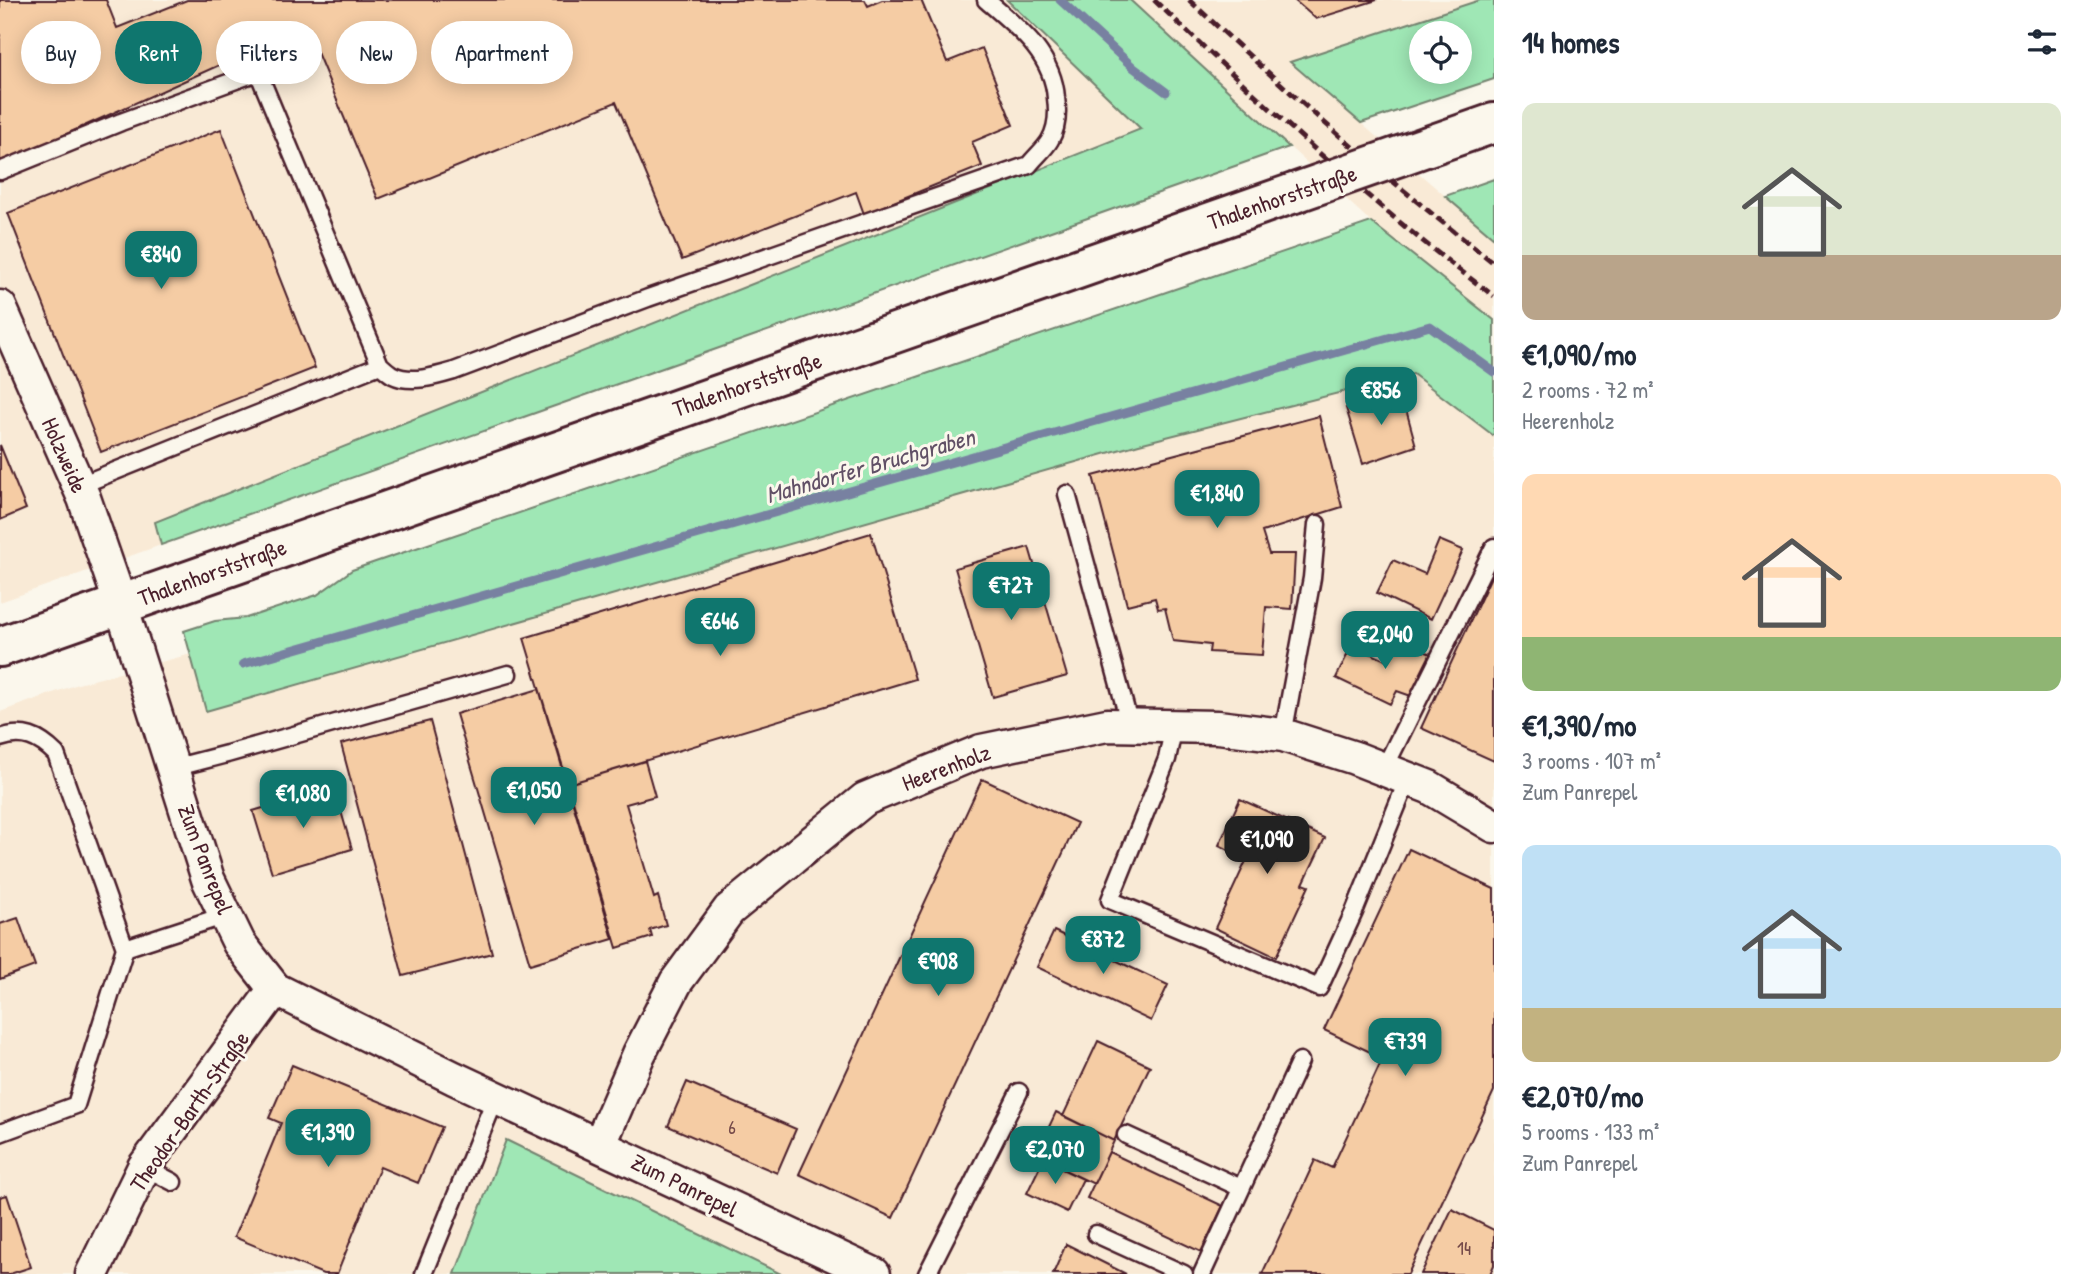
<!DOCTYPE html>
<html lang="en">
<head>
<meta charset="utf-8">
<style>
  body { margin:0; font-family:"Patrick Hand",sans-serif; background:#f2f2f3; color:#1f2937; height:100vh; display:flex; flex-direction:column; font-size:26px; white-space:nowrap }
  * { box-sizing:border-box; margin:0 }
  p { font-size:23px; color:#747a83 }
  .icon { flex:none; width:38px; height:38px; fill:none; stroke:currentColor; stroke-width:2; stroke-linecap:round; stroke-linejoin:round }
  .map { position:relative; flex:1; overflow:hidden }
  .side { display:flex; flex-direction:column; background:#fff; width:595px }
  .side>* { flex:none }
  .top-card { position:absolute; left:21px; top:21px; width:665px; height:63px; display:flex; gap:14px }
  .tools { position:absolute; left:1409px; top:21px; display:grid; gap:14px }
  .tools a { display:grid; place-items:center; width:63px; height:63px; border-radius:50%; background:#fff; box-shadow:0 4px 18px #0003; font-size:35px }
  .price { position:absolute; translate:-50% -60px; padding:0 16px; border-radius:14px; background:#0f766e; color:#fff; font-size:23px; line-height:46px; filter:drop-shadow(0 2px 4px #0008) }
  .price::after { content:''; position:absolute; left:50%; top:42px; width:21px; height:16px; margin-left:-10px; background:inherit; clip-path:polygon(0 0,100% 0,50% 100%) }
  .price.on { background:#222; color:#fff }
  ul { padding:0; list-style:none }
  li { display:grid; align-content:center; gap:14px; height:371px; padding:0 28px }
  li span { display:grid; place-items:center; height:217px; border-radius:14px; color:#555 }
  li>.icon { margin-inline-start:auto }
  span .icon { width:126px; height:126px; fill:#fffc; stroke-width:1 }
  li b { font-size:30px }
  h2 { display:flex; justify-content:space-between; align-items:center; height:84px; padding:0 28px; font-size:30px }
  .pill { padding:0 24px; border-radius:32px; background:#fff; box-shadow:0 4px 18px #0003; font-size:24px; line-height:63px }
  .pill.on { background:#0f766e; color:#fff }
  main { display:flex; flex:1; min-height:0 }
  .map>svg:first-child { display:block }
  .built { fill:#f9ead6 }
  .green { fill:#9fe7b5; stroke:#748370; stroke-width:2; fill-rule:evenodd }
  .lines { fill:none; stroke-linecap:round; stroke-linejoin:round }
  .stream { stroke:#7881a1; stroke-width:9 }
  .building { fill:#f5cca4; stroke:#4a1f2b; stroke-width:2 }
  .service-casing { stroke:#4a1f2b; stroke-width:21 }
  .minor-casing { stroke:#4a1f2b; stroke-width:37 }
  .secondary-casing { stroke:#4a1f2b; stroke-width:44 }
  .service { stroke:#fbf7ec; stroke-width:16 }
  .minor { stroke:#fbf7ec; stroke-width:32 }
  .secondary { stroke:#fbf7ec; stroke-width:38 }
  .rail { stroke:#4a1f2b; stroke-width:5; stroke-dasharray:10 5; stroke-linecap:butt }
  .secondary-bridge-casing { stroke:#4a1f2b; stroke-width:44; stroke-linecap:butt }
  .secondary-bridge { stroke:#fbf7ec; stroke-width:38 }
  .labels { text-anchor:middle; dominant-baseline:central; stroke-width:6; stroke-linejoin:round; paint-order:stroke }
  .number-label { font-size:19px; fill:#754a49 }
  .street-label { font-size:23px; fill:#4a1f2b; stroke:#fbf7ec }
  .water-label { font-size:24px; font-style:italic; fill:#615066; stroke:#fbf7ec }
</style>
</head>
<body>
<main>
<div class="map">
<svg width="1494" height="1274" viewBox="0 0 1494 1274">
  <rect width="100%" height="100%" fill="#fbf7ec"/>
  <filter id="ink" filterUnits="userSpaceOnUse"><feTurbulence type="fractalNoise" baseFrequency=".0143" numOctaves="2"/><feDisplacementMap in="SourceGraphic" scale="14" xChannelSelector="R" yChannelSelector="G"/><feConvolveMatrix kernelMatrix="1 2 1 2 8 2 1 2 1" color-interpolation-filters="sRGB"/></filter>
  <g filter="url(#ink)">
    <path class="built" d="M0,0H1007L1142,129L155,522L161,545L0,602Z
      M1130,0H1480L1290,62L1494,238V320L1371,222Z
      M1413,374L1494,436V1274H781L506,1140L455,1274H0V712L78,684L191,654L207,711L1139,444Z"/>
    <path class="green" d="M1007,0H1130L1289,147L161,545L155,522L1141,129Z
      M1480,0H1494V79L1361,123L1290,62ZM1421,33H1460V72H1421Z
      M1494,179V238L1445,196Z
      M1371,222L1494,320V436L1413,374L1139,444L206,711L184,631L215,621L246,618L317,595L352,570Z
      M506,1140L781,1274H455Z"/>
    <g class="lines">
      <path class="stream" d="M1060,0L1134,68L1166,92
        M243,664L1430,326L1494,372"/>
    </g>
    <path class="building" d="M0,0H106L117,28L187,0H865L868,6L882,0H921L947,62L982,48L1013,125L972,142L982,166L864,214L856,192L682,260L616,102L378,199L306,26L0,164Z
      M1294,0H1377L1316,19Z
      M221,129L315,368L101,452L8,213Z
      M1401,391L1416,446L1363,464L1346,408Z
      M1319,416L1342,507L1262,532L1269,554H1295L1292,609L1266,607L1262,655L1209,652L1210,645L1173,641L1165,608L1158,609L1155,598L1127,605L1093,476Z
      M0,445L26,509L0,520Z
      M871,533L915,679L568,784L524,638Z
      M1439,540L1463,550L1431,619L1377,593L1393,560L1425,574Z
      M1029,547L1067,676L993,697L955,568Z
      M1494,570V761L1421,728Z
      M1393,638L1431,654L1411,696L1397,691L1390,704L1336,678L1352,645L1385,660Z
      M539,689L613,939L530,964L456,714Z
      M430,721L492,953L403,976L341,744Z
      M645,761L655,796L626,804L654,898L658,896L666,925L650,930L652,937L617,948L568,784Z
      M982,779L1077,823L893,1218L799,1174Z
      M334,787L352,849L272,873L253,811Z
      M1240,799L1325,838L1303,884L1309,886L1276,957L1215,928L1247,859L1219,845Z
      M1409,849L1494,889V1091L1408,1274H1262L1315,1160L1332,1168L1383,1058L1324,1030Z
      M18,918L35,966L0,979V924Z
      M1054,931L1168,985L1151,1021L1037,967Z
      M1098,1041L1150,1066L1114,1141L1063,1116Z
      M292,1065L442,1127L418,1183L380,1167L337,1274H323L234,1237L281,1123L269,1118Z
      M687,1082L796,1129L777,1173L668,1126Z
      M1056,1112L1114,1141L1094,1184L1035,1156Z
      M1109,1152L1223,1206L1201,1252L1087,1198Z
      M1043,1160L1083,1179L1067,1212L1027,1193Z
      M7,1195L31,1267L10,1274H0V1197Z
      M1452,1209L1494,1230V1265L1490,1274H1421Z
      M1066,1244L1126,1274H1053Z"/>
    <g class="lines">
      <defs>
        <path id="service" d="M0,171L121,122L258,72L380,365L78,486
          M380,365C384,368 389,373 393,375C411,384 437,376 454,371L648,298L1029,165C1035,157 1045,149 1050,140C1057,128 1058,112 1056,98C1053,54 1017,27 986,0
          M1067,494L1130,725
          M1174,726L1167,759L1110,900L1319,988L1354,912L1408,779
          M1283,735L1312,578L1317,524
          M0,738C23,730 39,737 56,754L125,948L76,1105L0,1133
          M173,768L227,754L508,674
          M1384,769L1494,547
          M125,948L226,915
          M1126,1135L1241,1188
          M144,1167L173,1182
          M1096,1234L1184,1274
          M424,1274L496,1097
          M927,1274L1019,1092
          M1202,1274L1300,1061"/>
        <path id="minor" d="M0,307L84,498L121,605L208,879L239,943L275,989L454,1078L874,1274
          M600,1144L639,1054L676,982L729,910L865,799L981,751L1107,725L1218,727L1283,735L1355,758L1429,787L1494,826
          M92,1274L144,1167L275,989"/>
        <path id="secondary" d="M1431,145L1494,123
          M0,647L1294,193"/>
      </defs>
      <use href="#service" class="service-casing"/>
      <use href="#minor" class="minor-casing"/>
      <use href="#secondary" class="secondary-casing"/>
      <use href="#service" class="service"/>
      <use href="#minor" class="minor"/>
      <use href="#secondary" class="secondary"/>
      <path class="rail" d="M1154,0C1263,103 1373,207 1494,296
        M1189,0C1287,91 1388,181 1494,263"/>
      <defs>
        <path id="secondary-bridge" d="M1294,193L1431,145"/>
      </defs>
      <use href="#secondary-bridge" class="secondary-bridge-casing"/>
      <use href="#secondary-bridge" class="secondary-bridge"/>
    </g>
  </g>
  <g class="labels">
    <g class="number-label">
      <text x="732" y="1127">6</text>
      <text x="1464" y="1248">14</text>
    </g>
    <g class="street-label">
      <text transform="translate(1282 197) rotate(-19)">Thalenhorststraße</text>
      <text transform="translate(747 384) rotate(-19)">Thalenhorststraße</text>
      <text transform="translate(65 455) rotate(66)">Holzweide</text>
      <text transform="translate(212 572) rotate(-20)">Thalenhorststraße</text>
      <text transform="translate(946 767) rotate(-21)">Heerenholz</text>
      <text transform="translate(206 859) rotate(69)">Zum Panrepel</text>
      <text transform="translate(189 1111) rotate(-55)">Theodor-Barth-Straße</text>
      <text transform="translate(685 1185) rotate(26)">Zum Panrepel</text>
    </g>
    <g class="water-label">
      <text transform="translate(870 465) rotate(-16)">Mahndorfer Bruchgraben</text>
    </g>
  </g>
</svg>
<div class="tools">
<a><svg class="icon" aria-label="locate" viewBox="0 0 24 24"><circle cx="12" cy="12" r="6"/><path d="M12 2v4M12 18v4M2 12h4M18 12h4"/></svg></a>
</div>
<b class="price" style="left:161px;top:291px">€840</b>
<b class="price" style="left:1381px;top:427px">€856</b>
<b class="price" style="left:1217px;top:530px">€1,840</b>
<b class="price" style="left:1011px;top:622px">€727</b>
<b class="price" style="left:720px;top:658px">€646</b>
<b class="price" style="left:1385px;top:671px">€2,040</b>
<b class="price" style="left:534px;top:827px">€1,050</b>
<b class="price" style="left:303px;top:830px">€1,080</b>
<b class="price on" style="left:1267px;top:876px">€1,090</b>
<b class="price" style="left:1103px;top:976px">€872</b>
<b class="price" style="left:938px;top:998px">€908</b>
<b class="price" style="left:1405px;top:1078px">€739</b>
<b class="price" style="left:328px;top:1169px">€1,390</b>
<b class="price" style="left:1055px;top:1186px">€2,070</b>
<div class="top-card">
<a class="pill">Buy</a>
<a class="pill on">Rent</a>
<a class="pill">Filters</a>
<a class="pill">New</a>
<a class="pill">Apartment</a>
</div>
</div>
<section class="side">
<h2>14 homes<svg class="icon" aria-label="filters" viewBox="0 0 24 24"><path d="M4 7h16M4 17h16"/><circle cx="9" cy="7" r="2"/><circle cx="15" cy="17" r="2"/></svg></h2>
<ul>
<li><span style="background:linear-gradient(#dfe7d0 70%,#b9a48a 0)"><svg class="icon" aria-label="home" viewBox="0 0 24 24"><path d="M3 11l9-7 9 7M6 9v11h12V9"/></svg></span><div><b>€1,090/mo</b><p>2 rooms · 72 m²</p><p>Heerenholz</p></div></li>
<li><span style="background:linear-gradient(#ffd9b3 75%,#8fb573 0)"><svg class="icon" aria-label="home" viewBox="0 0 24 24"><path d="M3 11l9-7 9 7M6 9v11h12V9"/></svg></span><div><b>€1,390/mo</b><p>3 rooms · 107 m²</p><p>Zum Panrepel</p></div></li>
<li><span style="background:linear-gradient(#bfe0f5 75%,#c2b280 0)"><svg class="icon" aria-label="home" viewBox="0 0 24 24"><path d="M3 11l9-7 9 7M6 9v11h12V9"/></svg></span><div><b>€2,070/mo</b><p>5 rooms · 133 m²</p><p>Zum Panrepel</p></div></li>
</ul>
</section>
</main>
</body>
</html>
